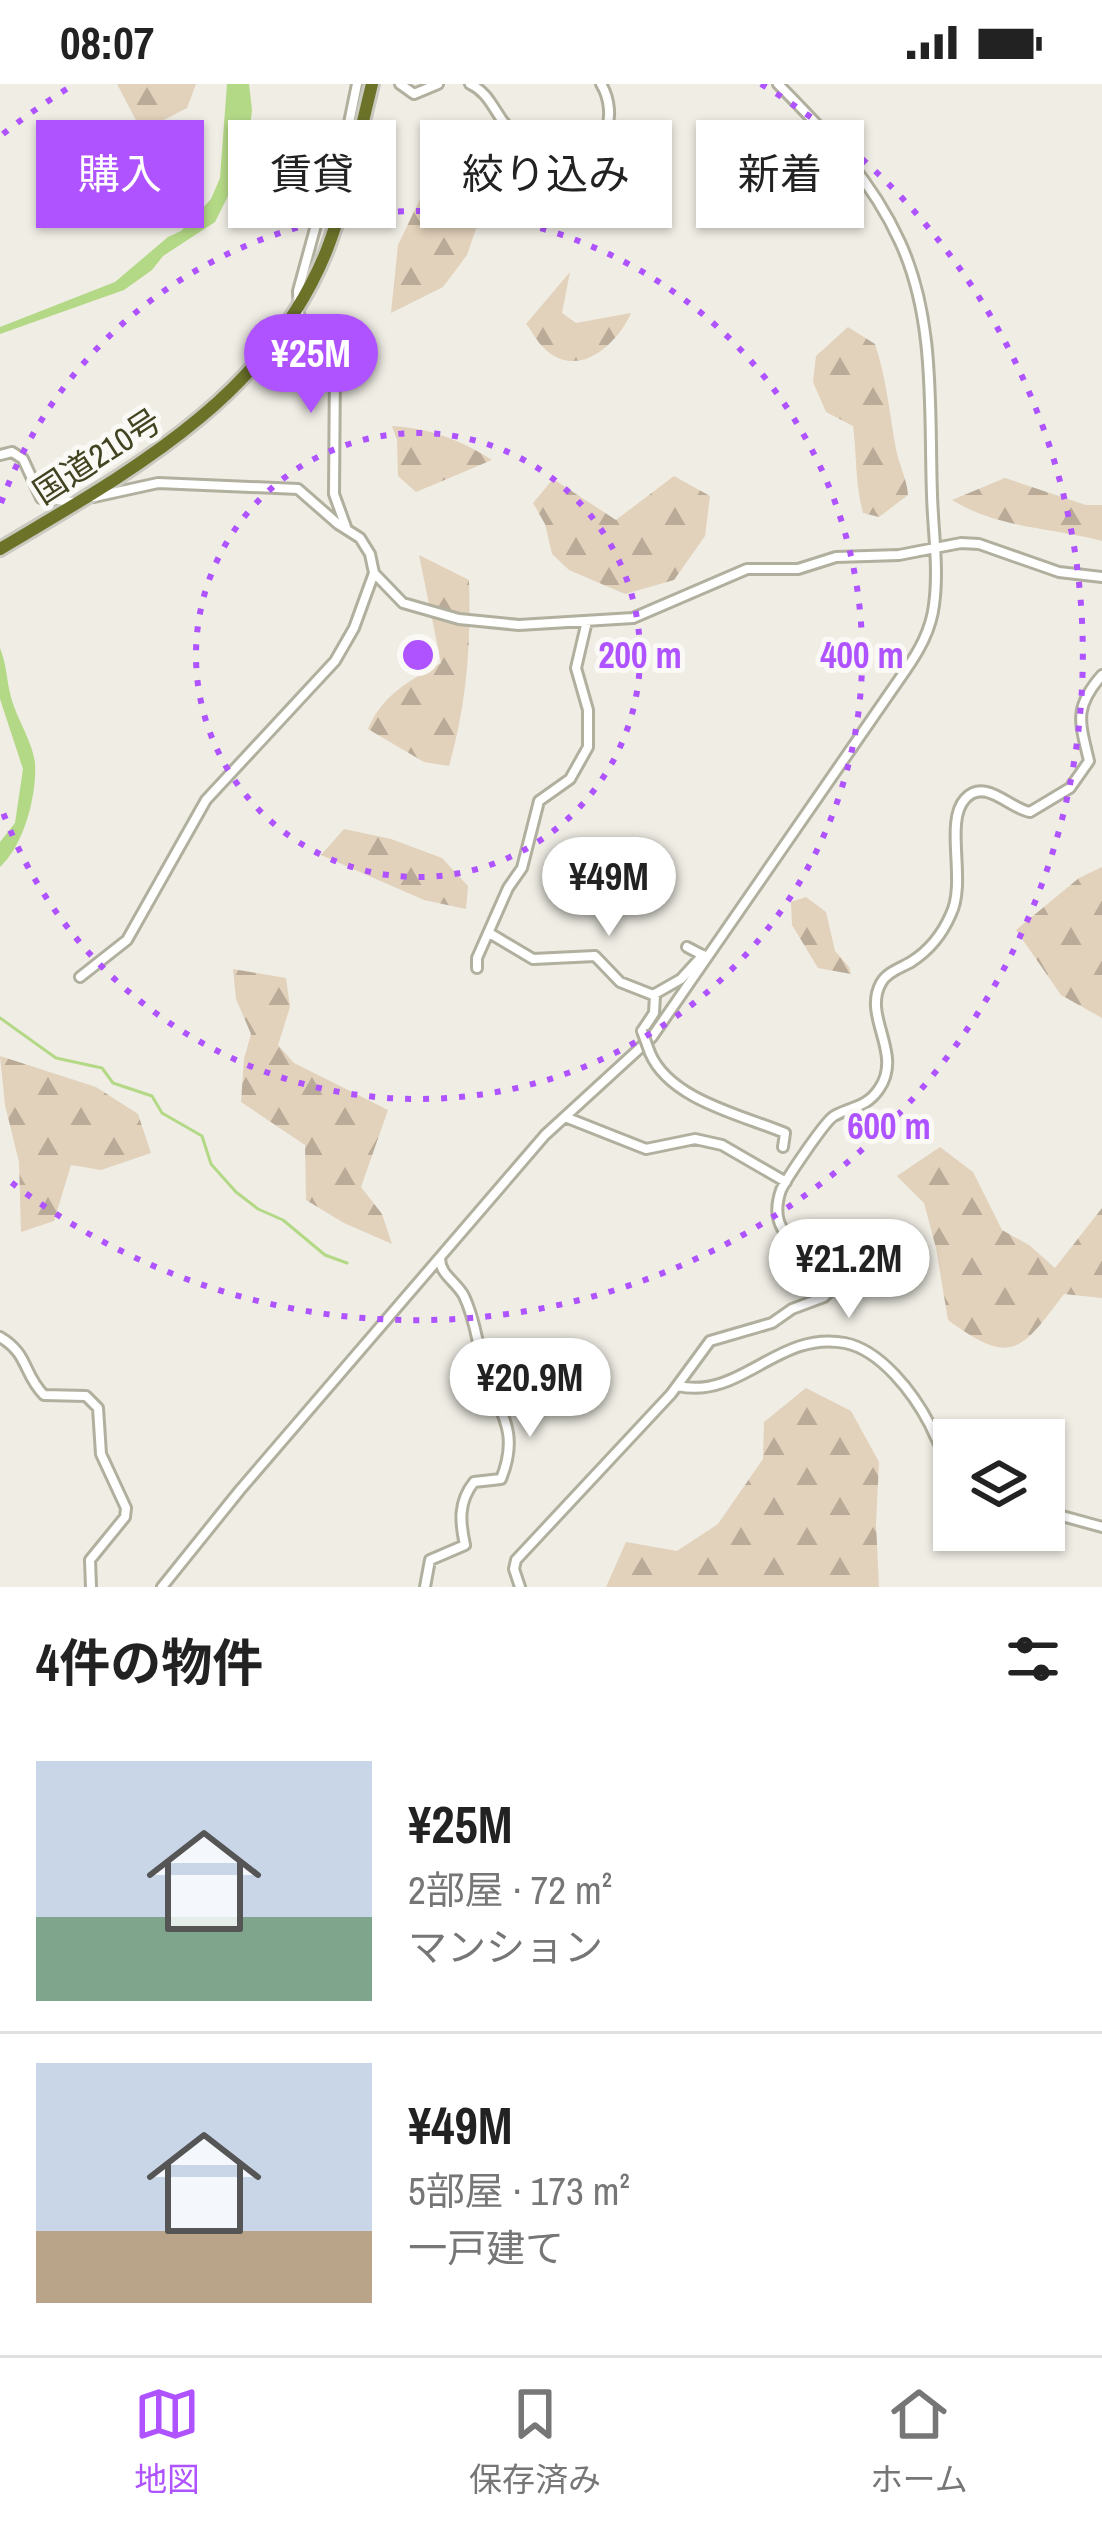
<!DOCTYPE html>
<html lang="ja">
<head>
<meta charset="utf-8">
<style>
  body { margin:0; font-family:"Archivo Narrow","Noto Sans JP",sans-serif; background:#f2f2f2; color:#222; height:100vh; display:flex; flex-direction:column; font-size:45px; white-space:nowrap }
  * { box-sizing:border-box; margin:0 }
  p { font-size:39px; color:#767676 }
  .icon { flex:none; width:66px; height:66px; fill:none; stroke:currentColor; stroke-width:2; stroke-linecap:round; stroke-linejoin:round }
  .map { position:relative; height:1503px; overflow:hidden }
  .drawer { display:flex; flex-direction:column; background:#fff; flex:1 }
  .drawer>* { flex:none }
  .top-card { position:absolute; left:36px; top:36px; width:1032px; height:108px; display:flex; gap:24px }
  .buttons { position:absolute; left:933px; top:1335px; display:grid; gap:24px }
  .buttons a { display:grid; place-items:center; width:132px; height:132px; border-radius:0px; background:#fff; box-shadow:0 3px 9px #0004; font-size:60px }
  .price { position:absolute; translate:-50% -102px; padding:0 27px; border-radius:42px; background:#fff; color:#222; font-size:39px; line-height:78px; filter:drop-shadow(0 3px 6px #0008) }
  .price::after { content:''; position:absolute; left:50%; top:72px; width:36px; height:27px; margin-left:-18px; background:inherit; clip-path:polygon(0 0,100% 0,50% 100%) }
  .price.on { background:#af52ff; color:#fff }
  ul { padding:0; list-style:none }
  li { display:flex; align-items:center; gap:36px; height:300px; padding:0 36px }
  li+li { border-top:3px solid #e0e0e0 }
  li span { display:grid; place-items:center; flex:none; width:336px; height:240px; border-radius:0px; color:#555 }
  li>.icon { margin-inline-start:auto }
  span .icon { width:144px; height:144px; fill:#fffc; stroke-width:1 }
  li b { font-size:51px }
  h2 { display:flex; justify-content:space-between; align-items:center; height:144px; padding:0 36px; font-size:51px }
  .tag { padding:0 42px; border-radius:0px; background:#fff; box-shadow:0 3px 9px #0004; font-size:42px; line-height:108px }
  .tag.on { background:#af52ff; color:#fff }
  .status { display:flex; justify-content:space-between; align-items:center; height:84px; padding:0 60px; background:#fff; direction:ltr }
  .status svg { height:33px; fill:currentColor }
  .tab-bar { display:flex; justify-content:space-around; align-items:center; height:168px; border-top:3px solid #e0e0e0; background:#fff; font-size:33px; color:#767676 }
  .tab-bar a { display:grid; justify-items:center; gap:6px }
  .tab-bar .on { color:#af52ff }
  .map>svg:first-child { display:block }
  .forest { fill:url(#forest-firs) }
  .water { fill:#b4d986 }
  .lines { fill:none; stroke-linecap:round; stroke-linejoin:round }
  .stream { stroke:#b4d986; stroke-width:3 }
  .minor-casing { stroke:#b1b09e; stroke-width:14 }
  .highway-casing { stroke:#cacac1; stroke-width:18 }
  .minor { stroke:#fff; stroke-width:8 }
  .highway { stroke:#6c7329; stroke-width:12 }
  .minor-bridge-casing { stroke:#b1b09e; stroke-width:14; stroke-linecap:butt }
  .minor-bridge { stroke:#fff; stroke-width:8 }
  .ring { fill:none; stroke:#af52ff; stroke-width:6; stroke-dasharray:6 12 }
  .labels { text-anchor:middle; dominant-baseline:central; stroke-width:10; stroke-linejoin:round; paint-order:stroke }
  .street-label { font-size:33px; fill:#424321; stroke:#fbf9f5 }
  .centre { fill:#af52ff; stroke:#fbf9f5; stroke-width:6 }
  .ring-label { font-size:36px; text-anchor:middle; font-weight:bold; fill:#af52ff; stroke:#fbf9f5; stroke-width:10; stroke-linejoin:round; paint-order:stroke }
</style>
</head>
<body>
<div class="status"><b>08:07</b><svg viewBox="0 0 49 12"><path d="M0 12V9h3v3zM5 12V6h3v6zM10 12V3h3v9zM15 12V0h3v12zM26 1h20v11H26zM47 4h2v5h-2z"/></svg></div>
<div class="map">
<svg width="1102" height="1503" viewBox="0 0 1102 1503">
  <defs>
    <pattern id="forest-firs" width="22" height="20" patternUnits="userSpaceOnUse" patternTransform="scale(3)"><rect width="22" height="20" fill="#e2d1bb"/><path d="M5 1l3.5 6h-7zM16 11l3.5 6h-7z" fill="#b9ab98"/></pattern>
  </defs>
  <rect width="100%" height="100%" fill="#efede4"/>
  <path class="forest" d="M117,0H196L187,24L162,37L139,42Z
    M465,37L490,104L467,171L443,203L391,229L398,161L453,46Z
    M570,188L562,229L576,239L631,229C617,261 577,297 544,264C537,258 532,247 526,240Z
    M848,243L875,260C887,296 889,328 896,365C899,381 907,395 908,411L879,433L863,429C855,399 857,372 853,342L826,328L813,298L816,272Z
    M392,342C429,344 461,356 492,376L416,408L398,392L397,356Z
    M674,392L710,412L705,452L674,496L625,510L569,486L552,470L545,440L533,419L553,395L616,436Z
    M1005,394L1086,421H1102V457C1051,443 999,445 952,416Z
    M419,471L469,496C471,561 467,619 449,682L424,678L368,645C383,610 409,597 441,579Z
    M344,745L391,755L442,774L468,802L466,825L424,816L321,771Z
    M1102,783V934L1061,911L1016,846L1079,794Z
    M806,813L826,828L835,867L849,883L851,890L818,884L792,841L791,818Z
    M233,885L286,894L290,923L278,961L294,979L388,1026L361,1103L382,1130L392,1160L344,1139L306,1116L305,1061L241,1018L244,975L251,950L236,915Z
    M0,972L96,1003L138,1030L151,1069L101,1086L71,1081L54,1137L21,1148L19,1078L5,1021Z
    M940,1063L973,1088L1002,1146L1029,1161L1055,1184L1102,1124V1214L1064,1210C1021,1267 1012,1283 948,1236L936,1164L924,1119L897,1092Z
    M806,1304L851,1327L879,1378L876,1440L879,1503H606L626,1458L677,1467L718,1440L763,1375L764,1338Z"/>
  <path class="water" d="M227,0H249L252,26L246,76L215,138L163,172L152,186L124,206L0,250V243L115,198L168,153L181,147L211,115L220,94Z
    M0,564C7,582 6,592 10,609C15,633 32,655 35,679C37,712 24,761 0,783V758L15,739L23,685L0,615Z"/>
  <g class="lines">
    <path class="stream" d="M0,934L56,974L102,984L113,999L152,1012L162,1029L202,1052L211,1080L236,1108L258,1125L283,1136L325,1171L347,1179"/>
    <defs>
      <path id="minor" d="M400,0L414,10L438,0
        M470,0C487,8 492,22 502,36C521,62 541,78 572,87C606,74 619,29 601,0
        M0,371L12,368L23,375L41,414L73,418
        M346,443L334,410L335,280L300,255L298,207L322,119L341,78L357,0
        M374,489L403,519L459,535L519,541L633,534L747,485H798L836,473L899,471L961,459L979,460L1059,488L1102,493
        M491,850L533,875L595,872L620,898L653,911L681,895L703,871
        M687,863L706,873
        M477,884V874L508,804L522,784L539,717L570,695L588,663V626L576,584L587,537
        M80,893L127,856L206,716L335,577L354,544L374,489L370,470L360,454L338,440L298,405L158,399L94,413
        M642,947L654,929L655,911
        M650,969C670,1016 742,1031 785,1049L783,1063
        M565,1033L646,1065L695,1055L722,1061L786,1098
        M0,1253C29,1270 23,1290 44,1311L86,1312L98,1324L101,1370L126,1424L125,1433L90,1476L91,1503
        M678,1302C741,1316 778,1246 845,1259C881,1266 914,1310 930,1341C937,1356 942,1369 954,1381
        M1044,1427L1102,1443
        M162,1503L240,1406L545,1051L652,953L905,587C919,567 931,546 934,521C939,485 933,446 932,411C929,327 936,236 900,158C871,94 826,49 778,0
        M425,1503L430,1476L465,1461C460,1438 458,1418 474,1398L501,1395C521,1346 498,1327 485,1286C477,1261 476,1237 464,1212C456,1197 440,1191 440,1174
        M520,1503L514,1485L516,1476L671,1310L710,1257L772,1239L792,1225L824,1213L834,1203C827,1162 761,1164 781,1106C787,1094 825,1037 834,1032C852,1022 866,1024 879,1005C904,969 862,933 881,899C887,888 901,884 911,878C930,866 942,851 951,830C967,797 944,738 965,715C985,693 1010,725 1030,728L1070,704L1089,677C1080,638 1073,624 1102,591"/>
      <path id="highway" d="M0,465C129,388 266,315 326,168C347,115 358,56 372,0"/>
    </defs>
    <use href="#minor" class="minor-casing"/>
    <use href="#highway" class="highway-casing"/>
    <use href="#minor" class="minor"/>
    <use href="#highway" class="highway"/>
    <defs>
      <path id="minor-bridge" d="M642,947L650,969"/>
    </defs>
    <use href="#minor-bridge" class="minor-bridge-casing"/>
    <use href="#minor-bridge" class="minor-bridge"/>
  </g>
  <g class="ring">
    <circle cx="418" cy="571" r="222"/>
    <path d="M1 419A444 444 0 1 1 1 723"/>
    <path d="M3 50A666 666 0 0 1 75 0M761 0A666 666 0 1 1 3 1092"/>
  </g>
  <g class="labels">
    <g class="street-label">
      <text transform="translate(97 372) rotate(-33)">国道210号</text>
    </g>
  </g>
  <circle cx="418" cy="571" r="18" class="centre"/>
  <g class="ring-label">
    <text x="640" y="584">200 m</text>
    <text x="862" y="584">400 m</text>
    <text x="889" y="1055">600 m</text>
  </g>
</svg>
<div class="buttons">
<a><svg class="icon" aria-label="layers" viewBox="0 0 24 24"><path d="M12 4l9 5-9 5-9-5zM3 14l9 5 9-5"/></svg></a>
</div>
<b class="price on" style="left:311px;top:332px">¥25M</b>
<b class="price" style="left:609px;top:855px">¥49M</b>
<b class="price" style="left:849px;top:1237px">¥21.2M</b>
<b class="price" style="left:530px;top:1356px">¥20.9M</b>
<div class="top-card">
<a class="tag on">購入</a>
<a class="tag">賃貸</a>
<a class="tag">絞り込み</a>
<a class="tag">新着</a>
</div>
</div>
<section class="drawer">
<h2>4件の物件<svg class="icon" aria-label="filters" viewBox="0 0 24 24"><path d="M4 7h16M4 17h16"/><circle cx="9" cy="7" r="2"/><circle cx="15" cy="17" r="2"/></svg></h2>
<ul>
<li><span style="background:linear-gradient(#c9d6e8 65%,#7fa58c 0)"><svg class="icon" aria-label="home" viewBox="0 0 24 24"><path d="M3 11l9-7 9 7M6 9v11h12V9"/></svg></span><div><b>¥25M</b><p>2部屋 · 72 m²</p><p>マンション</p></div></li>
<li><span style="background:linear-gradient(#c9d6e8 70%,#b9a48a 0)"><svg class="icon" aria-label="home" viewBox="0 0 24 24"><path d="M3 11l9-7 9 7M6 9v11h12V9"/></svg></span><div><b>¥49M</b><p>5部屋 · 173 m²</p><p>一戸建て</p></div></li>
</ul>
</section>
<nav class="tab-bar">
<a class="on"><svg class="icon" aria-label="map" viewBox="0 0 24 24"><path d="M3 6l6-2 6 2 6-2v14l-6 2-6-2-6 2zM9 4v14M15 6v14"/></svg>地図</a>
<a><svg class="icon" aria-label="saved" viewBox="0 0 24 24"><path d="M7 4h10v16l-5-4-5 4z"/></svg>保存済み</a>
<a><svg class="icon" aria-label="home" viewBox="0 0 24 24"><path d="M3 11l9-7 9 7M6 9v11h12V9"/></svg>ホーム</a>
</nav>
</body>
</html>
